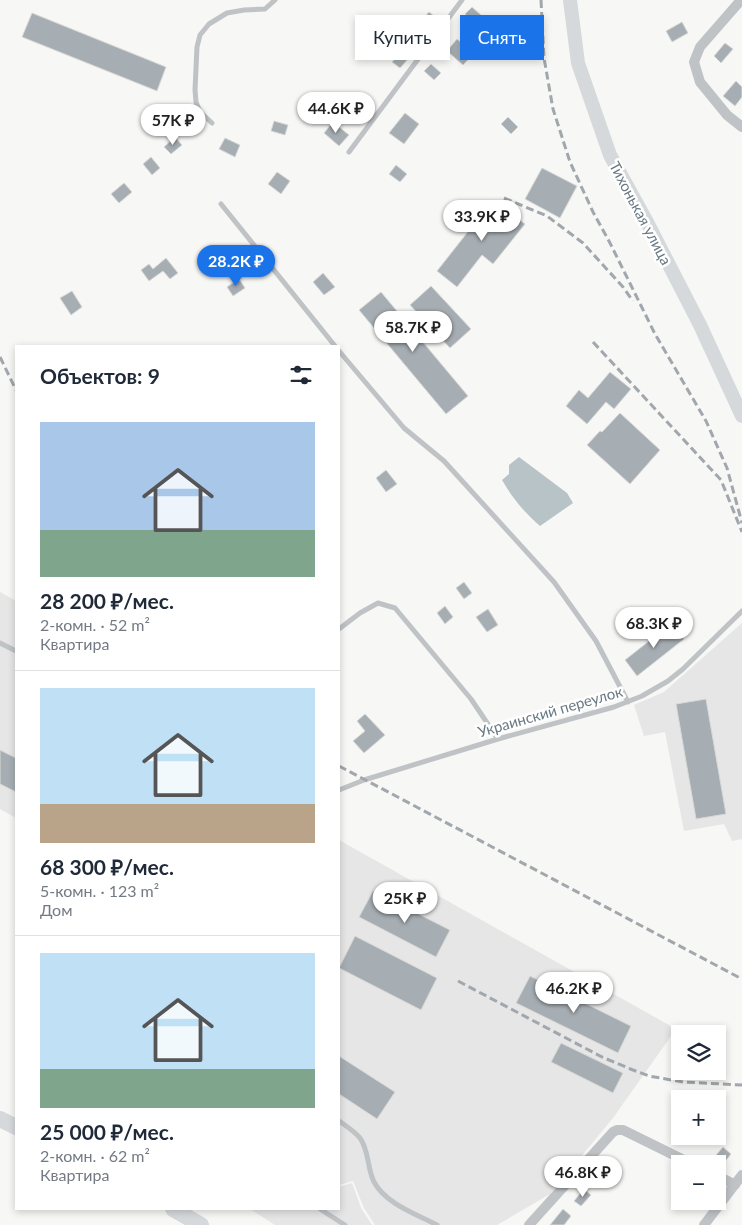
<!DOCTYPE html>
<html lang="ru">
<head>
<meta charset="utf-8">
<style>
  body { margin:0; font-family:Lato,sans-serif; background:#f2f2f3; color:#1f2937; height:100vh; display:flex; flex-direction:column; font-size:19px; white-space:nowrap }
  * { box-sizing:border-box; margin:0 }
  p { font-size:16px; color:#747a83 }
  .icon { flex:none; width:28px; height:28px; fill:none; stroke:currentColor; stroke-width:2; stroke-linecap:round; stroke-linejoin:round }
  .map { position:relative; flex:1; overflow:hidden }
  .drawer { position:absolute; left:15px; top:345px; width:325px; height:865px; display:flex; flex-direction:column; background:#fff; border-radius:0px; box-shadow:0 2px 8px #0003 }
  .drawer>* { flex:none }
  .top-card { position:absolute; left:355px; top:15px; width:311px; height:45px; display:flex; gap:10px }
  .tools { position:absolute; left:671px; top:1025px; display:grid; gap:10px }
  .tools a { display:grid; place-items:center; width:55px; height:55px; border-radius:0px; background:#fff; box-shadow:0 2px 8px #0003; font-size:25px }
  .price { position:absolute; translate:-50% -42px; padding:0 11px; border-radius:18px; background:#fff; color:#222; font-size:16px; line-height:32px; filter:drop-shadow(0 1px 2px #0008) }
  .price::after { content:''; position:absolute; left:50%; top:30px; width:15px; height:11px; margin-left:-8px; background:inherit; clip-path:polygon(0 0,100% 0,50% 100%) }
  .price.on { background:#1a73e8; color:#fff }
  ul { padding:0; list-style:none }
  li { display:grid; align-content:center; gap:10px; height:265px; padding:0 25px }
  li+li { border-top:1px solid #e0e1e3 }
  li span { display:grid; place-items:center; height:155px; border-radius:0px; color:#555 }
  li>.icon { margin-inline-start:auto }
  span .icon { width:90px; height:90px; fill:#fffc; stroke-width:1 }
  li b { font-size:21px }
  h2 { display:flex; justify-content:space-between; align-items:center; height:60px; padding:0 25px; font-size:21px }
  .chip { padding:0 18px; border-radius:0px; background:#fff; box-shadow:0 2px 8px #0003; font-size:18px; line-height:45px }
  .chip.on { background:#1a73e8; color:#fff }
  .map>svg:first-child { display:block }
  .built { fill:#e5e6e5 }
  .water { fill:#b7c3c6 }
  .building { fill:#a7aeb3; stroke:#d9d9d7 }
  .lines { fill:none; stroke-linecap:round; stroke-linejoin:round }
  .lane { stroke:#bfc3c6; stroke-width:5 }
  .street { stroke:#bfc3c6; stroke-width:10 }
  .secondary { stroke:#d5d9dc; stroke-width:14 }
  .primary { stroke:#d5d9dc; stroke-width:16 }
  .rail { stroke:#a1a7ac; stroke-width:3; stroke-dasharray:8 4; stroke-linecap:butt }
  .labels { text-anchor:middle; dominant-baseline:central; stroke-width:5; stroke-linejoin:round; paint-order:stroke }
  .street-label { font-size:15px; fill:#697983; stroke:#fff }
</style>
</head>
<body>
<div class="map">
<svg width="742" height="1225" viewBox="0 0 742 1225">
  <rect width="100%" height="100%" fill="#f7f7f5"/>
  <path class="built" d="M0,592L16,601V818L0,809Z
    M742,623V839L732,841L724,824L684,831L665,732L644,736L634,705L664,692Z
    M339,840L676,1029L613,1118L550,1194L497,1225H375L364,1208L353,1181L339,1185Z
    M352,1183L361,1208L372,1225H275L250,1209H339V1187Z"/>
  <path class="water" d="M519,457L567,493L573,503L540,526C524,512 513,499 502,480L509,474V465Z"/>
  <path class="building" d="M472,7L482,16L475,24L465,14Z
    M429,12L439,20L428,34L418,25Z
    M32,13L166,67L157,91L22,37Z
    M682,22L688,33L672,42L666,31Z
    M457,39L474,53L463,65L447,51Z
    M725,43L733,49L721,63L714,56Z
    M402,51L409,58L400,68L392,62Z
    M431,64L441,73L434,80L424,71Z
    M736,81L742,87V97L735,106L723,96Z
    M362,99L372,108L361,122L350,114Z
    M405,113L419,124L404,144L389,133Z
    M508,117L518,127L511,134L501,124Z
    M274,121L288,125L285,135L271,131Z
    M333,122L349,135L339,146L324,133Z
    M175,137L182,145L171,154L164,147Z
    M225,138L240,145L235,157L219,149Z
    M151,157L160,168L152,175L143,164Z
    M396,165L407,174L400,182L389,174Z
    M542,168L577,186L560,218L525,199Z
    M277,172L290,181L281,194L268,184Z
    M124,183L132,192L119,203L111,194Z
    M493,200L525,224L493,264L482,255L457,287L437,271Z
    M166,258L178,273L170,279L163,271L149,281L141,270L149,264L153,269Z
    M323,273L335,287L324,295L313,282Z
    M239,279L245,288L233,296L227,287Z
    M431,286L471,329L450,348L410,305Z
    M72,291L82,307L71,315L60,298Z
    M381,292L468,396L446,414L359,310Z
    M610,372L631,389L614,409L606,402L587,424L566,406L579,390L588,398Z
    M620,413L660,450L630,484L587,445L600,431L602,432Z
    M386,470L397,484L386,492L376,478Z
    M464,582L472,593L464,599L456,588Z
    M445,606L453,617L445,624L437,613Z
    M488,609L498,625L487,632L476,617Z
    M672,623L684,639L637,676L625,660Z
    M706,699L726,814L696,819L676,704Z
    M365,714L385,735L364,753L353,741L365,731L357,721Z
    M0,750L16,758V792L0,784Z
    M373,891L450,930L436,957L359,917Z
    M355,936L437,978L421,1010L339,968Z
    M530,976L631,1026L618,1053L516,1003Z
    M561,1043L623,1073L613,1093L551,1062Z
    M339,1056L395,1092L377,1119L339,1094Z
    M723,1147L731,1154L720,1168L718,1166V1164H715L711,1161Z
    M600,1163L607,1169L598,1180L591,1174Z
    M584,1189L591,1195L581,1206L574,1201Z
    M563,1209L571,1216L564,1225H550Z"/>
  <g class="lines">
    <path class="lane" d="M212,123L200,112L196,102L195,90L197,47L200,35L209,24L227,13L244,10L265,9L275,0
      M349,152L462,0
      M221,204L335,346
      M339,351L404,428L444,461L554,582L596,641L628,702
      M339,629L360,613L378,603L395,608L471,699L498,739
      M0,643L16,651
      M339,790L364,780L498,739L614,707L642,696L668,681L683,669L742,611
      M339,1121C346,1126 354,1131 360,1138C369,1150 367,1168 374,1182C386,1204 416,1214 437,1225
      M320,1209L345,1225"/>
    <path class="street" d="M741,0L700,47L694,62L700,82L727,115L742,127
      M718,1176L735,1185
      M529,1225L613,1132L617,1130H623L692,1164
      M704,1225L742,1175"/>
    <path class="secondary" d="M570,0L578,63L610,155L648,224L700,325L742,416"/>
    <path class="primary" d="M0,1119L16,1127
      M173,1209L201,1225"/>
    <path class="rail" d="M541,0L544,58L553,109L570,162L593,212L610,243L655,334L706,421L727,468L742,523
      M504,198L547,216L583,243L623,287L633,301
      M593,342L721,480L742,532
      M0,357L16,390
      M339,766L742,979
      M458,981L602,1057L633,1070L649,1076L683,1082L742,1085"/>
  </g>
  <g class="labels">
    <g class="street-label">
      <text transform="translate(641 213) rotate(62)">Тихонькая улица</text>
      <text transform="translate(550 711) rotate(-16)">Украинский переулок</text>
    </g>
  </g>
</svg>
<div class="tools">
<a><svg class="icon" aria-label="layers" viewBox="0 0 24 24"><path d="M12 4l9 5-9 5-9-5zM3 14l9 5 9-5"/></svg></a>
<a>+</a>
<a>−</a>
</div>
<b class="price" style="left:336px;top:134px">44.6K ₽</b>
<b class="price" style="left:173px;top:146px">57K ₽</b>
<b class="price" style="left:482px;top:242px">33.9K ₽</b>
<b class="price on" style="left:236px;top:287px">28.2K ₽</b>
<b class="price" style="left:413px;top:353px">58.7K ₽</b>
<b class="price" style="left:654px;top:649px">68.3K ₽</b>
<b class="price" style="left:405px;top:924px">25K ₽</b>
<b class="price" style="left:574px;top:1014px">46.2K ₽</b>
<b class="price" style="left:583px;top:1198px">46.8K ₽</b>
<div class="top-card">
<a class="chip">Купить</a>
<a class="chip on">Снять</a>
</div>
<section class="drawer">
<h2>Объектов: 9<svg class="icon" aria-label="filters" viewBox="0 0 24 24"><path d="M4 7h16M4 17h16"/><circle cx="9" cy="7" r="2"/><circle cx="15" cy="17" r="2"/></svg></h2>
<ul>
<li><span style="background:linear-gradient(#a9c7e8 70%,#7fa58c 0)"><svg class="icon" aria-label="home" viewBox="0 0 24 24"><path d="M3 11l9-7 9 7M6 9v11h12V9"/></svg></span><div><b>28 200 ₽/мес.</b><p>2-комн. · 52 m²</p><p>Квартира</p></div></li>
<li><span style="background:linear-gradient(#bfe0f5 75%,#b9a48a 0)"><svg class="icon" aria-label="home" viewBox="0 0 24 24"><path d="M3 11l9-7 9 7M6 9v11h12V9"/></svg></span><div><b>68 300 ₽/мес.</b><p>5-комн. · 123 m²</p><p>Дом</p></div></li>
<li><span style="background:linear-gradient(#bfe0f5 75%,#7fa58c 0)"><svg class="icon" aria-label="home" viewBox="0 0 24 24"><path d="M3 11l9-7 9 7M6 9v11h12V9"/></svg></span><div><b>25 000 ₽/мес.</b><p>2-комн. · 62 m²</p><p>Квартира</p></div></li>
</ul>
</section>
</div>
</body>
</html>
